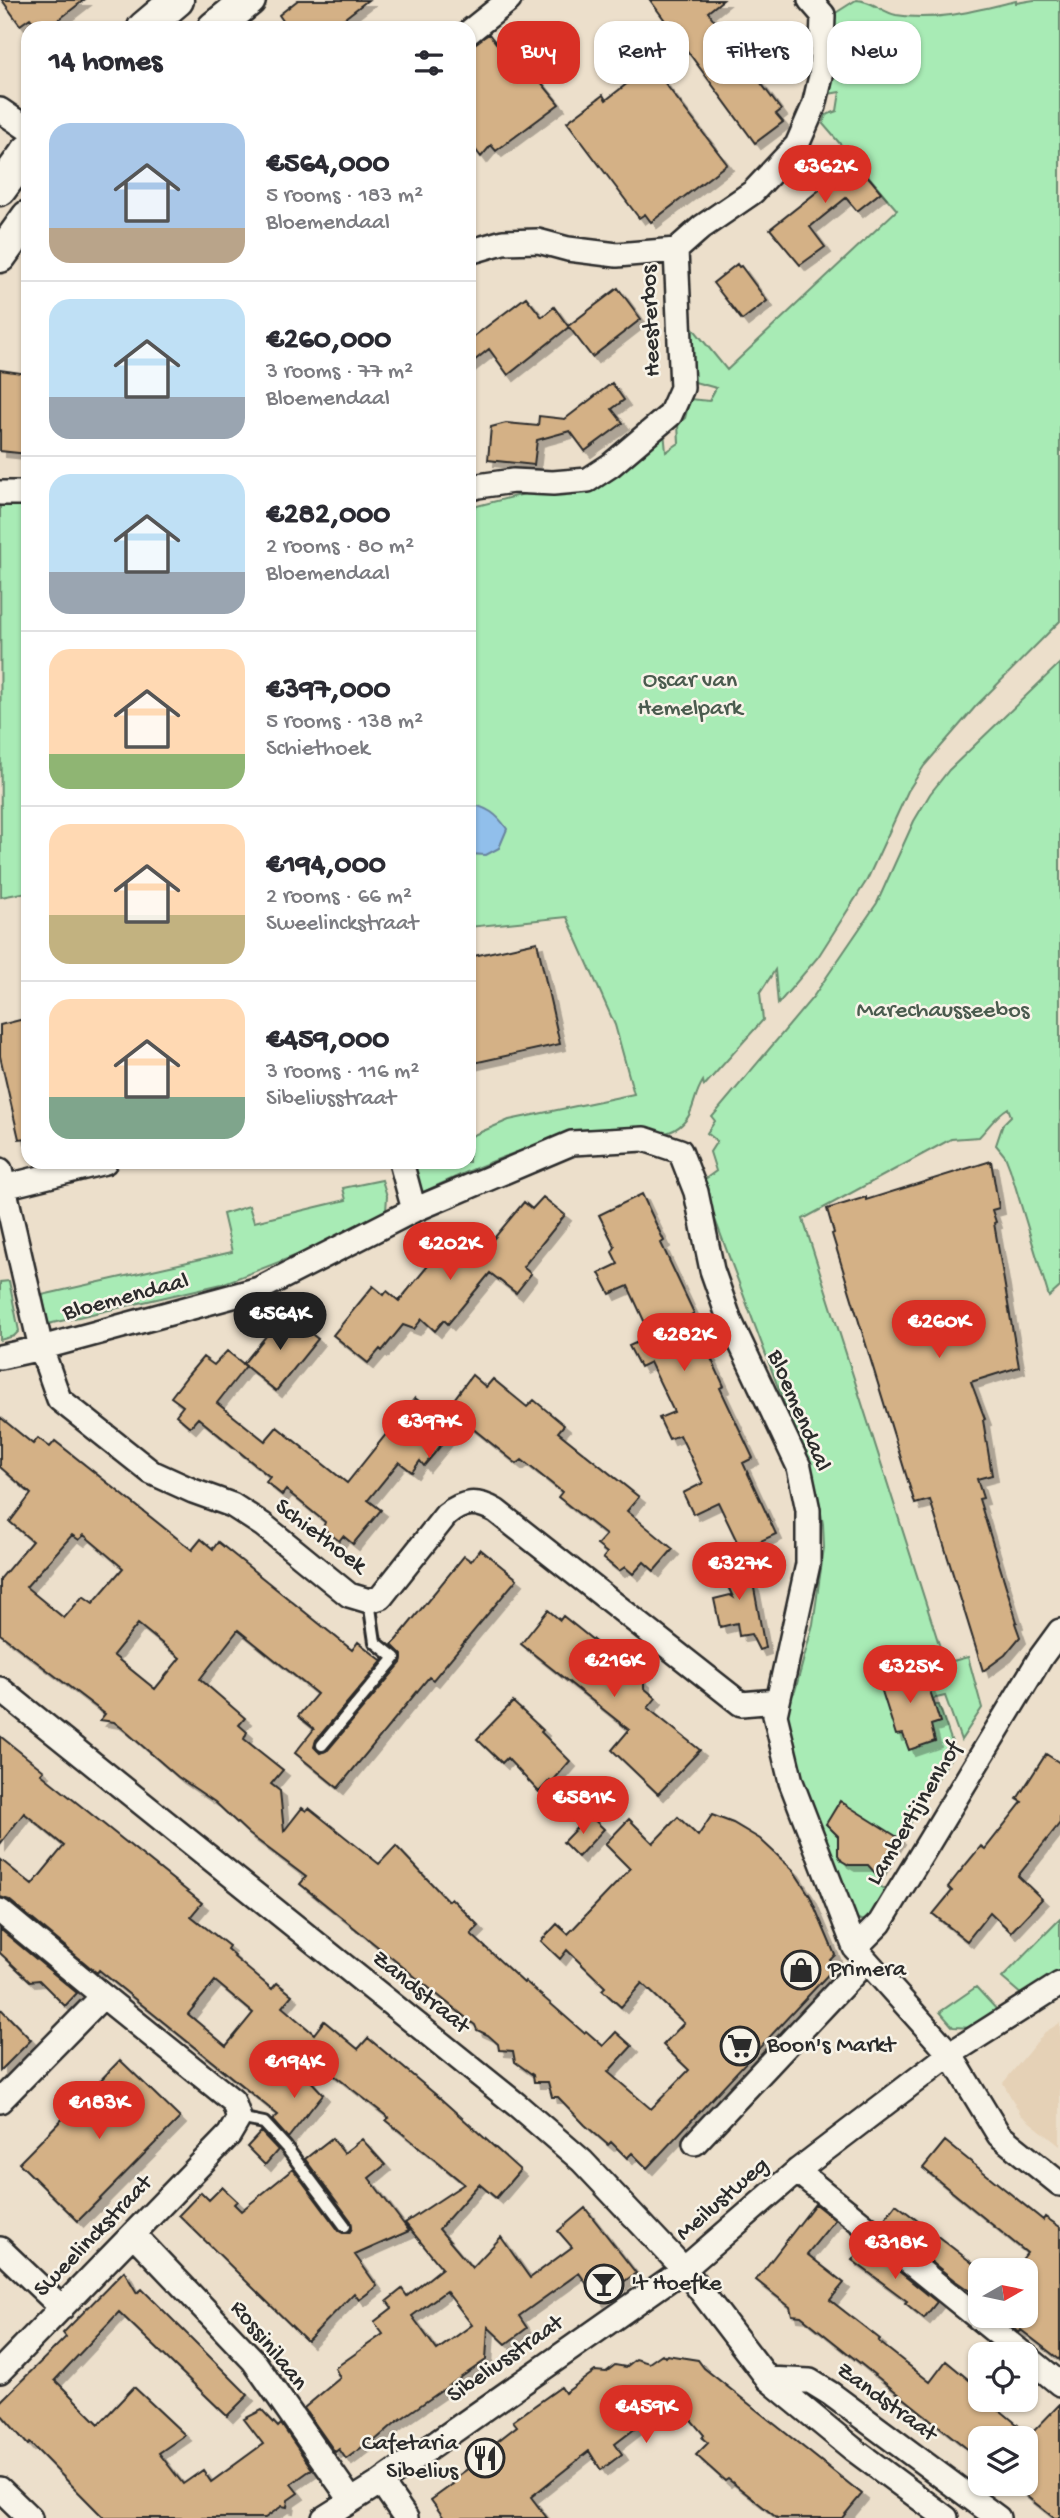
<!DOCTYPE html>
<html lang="en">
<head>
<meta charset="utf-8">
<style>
  body { margin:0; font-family:"Gochi Hand",sans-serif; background:#f7f7f7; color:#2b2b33; height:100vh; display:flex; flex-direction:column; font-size:26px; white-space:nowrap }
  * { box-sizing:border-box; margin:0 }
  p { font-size:23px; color:#7c7c81 }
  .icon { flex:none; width:38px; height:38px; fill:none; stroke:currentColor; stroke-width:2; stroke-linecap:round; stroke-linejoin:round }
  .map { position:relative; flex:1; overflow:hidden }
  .details { position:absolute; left:21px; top:21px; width:455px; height:1148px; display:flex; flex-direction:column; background:#fff; border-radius:21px; box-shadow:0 2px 5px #0004 }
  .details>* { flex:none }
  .guide { position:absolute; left:497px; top:21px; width:457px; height:63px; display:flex; gap:14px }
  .needle { width:46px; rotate:81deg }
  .fabs { position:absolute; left:968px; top:2258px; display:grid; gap:14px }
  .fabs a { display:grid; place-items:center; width:70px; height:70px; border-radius:14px; background:#fff; box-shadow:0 2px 5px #0004; font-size:35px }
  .price { position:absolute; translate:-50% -60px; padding:0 16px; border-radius:24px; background:#d93025; color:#fff; font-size:23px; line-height:46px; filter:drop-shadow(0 2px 4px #0008) }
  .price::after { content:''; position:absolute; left:50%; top:42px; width:21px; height:16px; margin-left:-10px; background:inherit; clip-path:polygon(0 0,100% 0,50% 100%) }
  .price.on { background:#222; color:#fff }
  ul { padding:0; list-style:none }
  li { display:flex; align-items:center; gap:21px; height:175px; padding:0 28px }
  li+li { border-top:2px solid #e1e1e2 }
  li span { display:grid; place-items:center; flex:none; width:196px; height:140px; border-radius:21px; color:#555 }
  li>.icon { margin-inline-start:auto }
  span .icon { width:84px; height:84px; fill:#fffc; stroke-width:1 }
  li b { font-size:30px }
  h2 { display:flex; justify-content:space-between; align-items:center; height:84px; padding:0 28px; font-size:30px }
  .tag { padding:0 24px; border-radius:21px; background:#fff; box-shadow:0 2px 5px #0004; font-size:24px; line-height:63px }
  .tag.on { background:#d93025; color:#fff }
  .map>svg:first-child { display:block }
  .built { fill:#e5d1b6 }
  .green { fill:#a8ebb5; stroke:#6a8b70; stroke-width:2 }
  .water { fill:#91bfeb; stroke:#68849e; stroke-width:2 }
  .building { fill:#d4b186; stroke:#2b2b2b; stroke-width:2; fill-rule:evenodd; filter:url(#shadow) }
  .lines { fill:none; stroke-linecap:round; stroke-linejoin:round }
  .lane-casing { stroke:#2b2b2b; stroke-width:16 }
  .street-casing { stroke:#2b2b2b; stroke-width:28 }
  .secondary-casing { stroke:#2b2b2b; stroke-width:37 }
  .lane { stroke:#f7f3e8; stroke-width:10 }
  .street { stroke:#f7f3e8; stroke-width:23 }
  .secondary { stroke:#f7f3e8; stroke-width:32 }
  .labels { text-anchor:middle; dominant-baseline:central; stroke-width:5; stroke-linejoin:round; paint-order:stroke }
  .street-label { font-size:24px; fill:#2b2b2b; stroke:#f7f3e8 }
  .park-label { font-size:24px; fill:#4a5b4e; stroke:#f7f3e8 }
  .poi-label { font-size:24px; fill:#2b2b2b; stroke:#f7f3e8; text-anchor:start }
</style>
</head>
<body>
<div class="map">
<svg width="1060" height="2518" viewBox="0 0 1060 2518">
  <defs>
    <filter id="shadow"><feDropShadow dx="6" dy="6" stdDeviation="0" flood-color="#0004"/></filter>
  </defs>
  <rect width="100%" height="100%" fill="#ecdfcb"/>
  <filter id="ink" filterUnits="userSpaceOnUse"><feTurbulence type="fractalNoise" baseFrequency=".0143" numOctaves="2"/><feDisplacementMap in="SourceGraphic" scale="14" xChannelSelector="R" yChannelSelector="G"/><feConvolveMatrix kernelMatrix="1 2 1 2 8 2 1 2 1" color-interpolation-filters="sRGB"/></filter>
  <g filter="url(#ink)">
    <path class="built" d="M1060,2023V2146L1021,2115L1003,2083L1045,2032Z"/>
    <path class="green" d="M856,0C871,0 882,12 896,15C936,22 978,10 1016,1V3L1034,0H1060V621L976,706L924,766L908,791L867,880L818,957L778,1004L775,970L760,993L763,1020L704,1086L703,1081C691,1099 696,1118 674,1130C653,1141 601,1130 577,1133C567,1135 556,1140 546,1143C499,1156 455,1177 411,1198L403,1162H469V1137L509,1120L634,1094L615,1025L567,917L469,927V508L532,492L591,487L664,431L666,452L679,443L678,424L685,418L690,399L709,401L716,388L691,381L688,322L727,370L897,210L823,124L826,115L837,111L840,92L823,95L834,14Z
      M0,503L28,505V892L1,897Z
      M1060,663V1287L1049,1297L1010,1169L1005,1156L996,1145L1003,1124L1011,1116L1008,1108C996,1115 989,1127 979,1137L951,1139L803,1219L945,1663L968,1657L982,1708L961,1740L945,1696L932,1699L935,1705H939L955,1751L915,1814L879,1886L888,1892C880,1904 868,1932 853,1915L799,1776L782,1711L795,1691L813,1624L824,1548L823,1524L817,1491L701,1182L716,1171L710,1152L717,1141L707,1133L715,1121L712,1117L813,997L877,903L914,821L930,794L949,770Z
      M382,1180L387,1196L386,1211L310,1250L222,1284L48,1324L42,1295L232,1252L223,1214L249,1206L254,1222L346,1200L343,1188Z
      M9,1281L19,1331L14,1336L0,1340V1282Z
      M1060,1919V1972L1023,1996L1002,1978Z
      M976,1987L999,2012L973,2028L953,2027L940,2012Z"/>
    <path class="water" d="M469,804C487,807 497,814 507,829L499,848L486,855L469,854Z"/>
    <path class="building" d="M2,0H84L48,28H38L30,18L20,25Z
      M298,0H368L332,28H288L279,15Z
      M650,0H723L708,12L781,110L776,114L783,122L755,143Z
      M489,34L523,78L532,71L559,104L496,151L491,145L481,157L469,141V47Z
      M651,65L727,164L651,222L645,214L639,218L567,122L603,95L606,100Z
      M845,149L881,192L857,211L846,198L810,227L825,247L800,265L770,229L823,187L813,174Z
      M737,264L739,267L741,266L767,301L742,320L713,283Z
      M618,288L641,319L592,357L569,327L508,375L489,349L469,365V340L526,297L542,317L554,307L568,326Z
      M0,370L28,374V454L0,451Z
      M612,383L624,400L612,409L623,423L585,451L570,431L537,440L534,465L488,460L491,427L506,423L538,426L539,416L565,419Z
      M537,942L560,1044L469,1064V957Z
      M28,1018V1138L19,1139L0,1056V1025Z
      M991,1161L999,1208L992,1210L996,1222L994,1223L1019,1367L971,1382L985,1419L983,1420L992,1475L977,1479L983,1498L979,1499L1017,1622L1015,1623L1020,1637L1005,1655L983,1671L930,1500L915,1504L832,1234L834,1233L827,1209L866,1197V1200Z
      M642,1194L664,1241L661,1243L694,1313L691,1315L724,1386L720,1388L753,1458L743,1463L776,1534L741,1550L718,1502L693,1514L683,1493L703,1483L680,1435L669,1439L659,1418L674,1412L650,1362L640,1367L629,1346L651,1336L628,1286L610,1294L599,1273L618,1264L612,1252L615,1247L599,1215Z
      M543,1197L565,1215L523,1267L531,1274L516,1293L490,1273L448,1324L444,1320L435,1331L422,1319L414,1329L403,1325L382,1351L380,1349L368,1363L333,1335L373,1286L384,1295L387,1291L399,1301L450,1239L476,1260L524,1202L532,1209Z
      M285,1313L318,1339L276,1391L243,1364Z
      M227,1351L246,1366L217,1403L265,1441L277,1427L347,1483L415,1398L440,1418L472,1375L486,1387L493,1379L527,1407L534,1400L564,1425L558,1432L639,1497L627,1511L673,1549L654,1571L644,1562L633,1574L625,1567L619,1571L603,1558L607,1553L597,1545L606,1535L558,1497L562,1492L522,1460L517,1464L462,1420L424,1466L420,1461L412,1472L399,1462L368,1500L381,1510L353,1544L343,1536L339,1541L323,1528L325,1522L286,1490L282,1495L266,1482L270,1477L198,1418L190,1427L176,1415L183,1406L171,1397L188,1375L203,1357L214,1365Z
      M0,1417L33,1444L38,1438L50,1447L55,1441L192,1550L201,1539L213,1549L218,1542L352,1650L358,1642L381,1660L384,1659L316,1740L314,1747L320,1753L328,1750L401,1663L402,1655L392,1645L464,1556L471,1561L480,1549L517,1579L433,1680L429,1677L338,1788L295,1753L314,1729L298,1716L317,1694L238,1630L200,1679L245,1718L239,1725L247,1732L244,1739L283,1770L271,1784L280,1791L284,1831L302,1808L306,1811L309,1808L379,1864L396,1846L448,1901L451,1898L479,1926L471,1934L524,1983L525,1981L584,2033L586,2031L603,2046L616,2032L632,2046L608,2072L651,2109L689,2070L663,2045L684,2023L642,1983L621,2007L602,1990L605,1987L567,1950L560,1959L541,1941L557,1924L568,1934L630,1869L605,1844L629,1819L653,1843L678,1817L698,1836L712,1815L733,1823L760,1839L793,1870L810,1896L835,1955L830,1960L836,1966L647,2168L632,2153L627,2158L611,2142L608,2145L585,2125L558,2097H552L548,2082H534L533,2075L515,2062L513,2051L499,2050L498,2044L488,2035L477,2030L475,2025L300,1884L306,1877L249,1834L215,1802L178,1777L123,1729L114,1722L100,1720L105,1714L0,1634V1579L32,1541L10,1522L31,1494L0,1467ZM72,1535L79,1540L84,1535L123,1568L93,1603L83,1596L64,1618L26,1587ZM138,1624L180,1658L155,1689L113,1655Z
      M738,1555L754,1588L765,1648L759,1650L751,1634L739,1636L737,1623L720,1627L714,1599L730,1595L733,1597L717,1564Z
      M548,1610L560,1620L563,1616L644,1681V1688L656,1698L648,1708L700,1750L658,1794L612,1750L629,1730L521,1644Z
      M910,1661L916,1676L925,1675L940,1722L931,1725L935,1741L909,1750L903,1734L896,1735L881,1688L888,1686L883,1669Z
      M513,1702L543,1730L541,1732L570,1761L552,1782L550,1780L539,1792L507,1758L502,1763L477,1739Z
      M0,1736L44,1771L41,1774L202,1903L191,1916L229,1946L227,1949L235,1956L234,1957L272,1989L277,1983L292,1995L282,2007L314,2034L324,2021L358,2049L368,2038L441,2099L520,2170L496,2198L479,2184L439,2229L472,2268L501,2237L530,2278L572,2247L558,2231L585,2208L636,2273L598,2300L579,2273L519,2316L527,2328L506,2344L488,2327L486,2360L395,2423L373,2442H369L346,2459L339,2449L335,2452L304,2408L340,2378L335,2368L383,2334L374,2322L392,2308L387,2301L402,2289L407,2296L442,2268L405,2223L464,2184L386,2120L389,2118L321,2065L308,2078L323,2094L288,2138L272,2120L278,2115L99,1970L97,1973L9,1900L0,1897V1859L32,1885L64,1846L24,1813L0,1844ZM215,1981L253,2013L226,2046L188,2014ZM446,2291L472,2325L437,2350L412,2316Z
      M1046,1754L1060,1763V1823L1018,1876L1042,1899L1011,1932L990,1912L967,1941L933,1914L952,1891L948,1887L958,1874L981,1846L985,1849L1022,1802L1017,1799Z
      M840,1801L899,1838L876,1874L868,1865H849L842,1861L838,1855V1836L826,1824Z
      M589,1815L604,1829L578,1857L563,1842Z
      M0,1929L77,1993L65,2006L39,1980L30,1981L0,1953Z
      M0,2008L31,2040L0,2071Z
      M120,2060L180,2118L78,2221L19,2163L86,2095L97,2105L101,2102L93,2088Z
      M261,2132L278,2150L265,2165L247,2147Z
      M332,2138L344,2153L362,2139L385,2165L369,2178L409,2231L355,2255L377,2286L359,2300L354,2293L307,2341L179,2215L201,2192L209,2200L222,2187L237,2201L234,2204L241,2211L293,2169L339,2231L343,2233H349L352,2228L351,2221L305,2159Z
      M945,2141L1043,2220L1045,2217L1060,2227V2360L1021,2330L1019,2333L1004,2321L1006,2318L1002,2315H1026V2270H1014L1027,2253L923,2168Z
      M815,2204L835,2220L807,2254L844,2283L830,2300L880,2339L878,2341L930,2382L946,2361L980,2389V2399H990L989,2401L1030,2435L1060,2404V2518H1054L1020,2491L1026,2484V2441L1028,2438H980V2459L801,2316L792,2315L790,2307L756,2280Z
      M896,2204L980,2269V2298L954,2280L882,2222Z
      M865,2244L937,2302L924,2318L905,2303L907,2301L852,2260Z
      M124,2271L137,2293L142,2289L248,2395L227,2416L119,2312L55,2380L99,2424L134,2387L185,2435L159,2453L183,2484L203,2470L211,2482L263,2444L244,2419L262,2410L278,2427L281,2424L312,2469L291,2484L298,2493L288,2500L287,2507L282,2506L265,2518H104L30,2443L28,2445L0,2413V2402L66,2337L63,2333Z
      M987,2343L1000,2354H979Z
      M662,2354L665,2357L667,2355L698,2360L704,2368L862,2494L842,2518H777L728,2479L725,2481L696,2455L708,2443L702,2438L704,2435L676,2402L668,2408L666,2405L615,2444L622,2454L601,2470L589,2451L531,2497L547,2518H444L431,2500L453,2484L451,2481L473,2465L471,2462L517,2426L513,2421L561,2387L565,2393L595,2371L606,2372L615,2365L626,2367L636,2359L649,2363Z"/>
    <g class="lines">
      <defs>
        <path id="lane" d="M322,1745L395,1658L375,1642L369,1601
          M239,2118L264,2123L286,2147L345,2226"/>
        <path id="street" d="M469,32L509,0
          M0,110L28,129
          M469,252L503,242L538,241L568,249L617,255L676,250L702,227L753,192L797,145L814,106L821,76L823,15L810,0
          M469,489L478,486L513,481L553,483L588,480L611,465L670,415L682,388L676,250
          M0,493H28
          M401,1162L414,1210
          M0,1170L4,1187L105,1162
          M4,1187L41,1348L59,1399L151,1472L193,1491L232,1505L263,1525L349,1595L369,1601L381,1597L446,1515C463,1501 477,1500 496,1511L741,1704L777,1701
          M0,1357L41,1348L259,1289L414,1210L572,1143L644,1139L680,1151L696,1192L712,1270L730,1321L799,1467L808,1510V1564L775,1715L791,1782L855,1948L950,2054L999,2135L1060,2184
          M0,1689L517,2105L582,2161L684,2269L768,2379L853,2449L946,2518
          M0,1911L103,1996L0,2101
          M855,1948L880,1923L1041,1657L1060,1631
          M695,2143L866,1961
          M797,2171L1023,2354
          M133,2234L253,2360L351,2500
          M0,2249L62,2308
          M1026,2356L1060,2384
          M0,2371L229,2135L239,2118L233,2101L103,1996
          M768,2379L810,2381L831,2394L998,2518
          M381,2482L406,2518
          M0,2489L30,2518
          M324,2518L381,2482L684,2269L797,2171L950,2054L1060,1984"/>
        <path id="secondary" d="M144,28L177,0
          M214,28L249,0
          M0,189L28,151
          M0,256L28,217"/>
      </defs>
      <use href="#lane" class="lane-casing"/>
      <use href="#street" class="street-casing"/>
      <use href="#secondary" class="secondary-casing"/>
      <use href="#lane" class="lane"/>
      <use href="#street" class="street"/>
      <use href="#secondary" class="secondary"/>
    </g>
  </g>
  <defs>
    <symbol id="shop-ring" viewBox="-11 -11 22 22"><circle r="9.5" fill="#f7f3e8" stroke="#2b2b2b" stroke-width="1.5"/><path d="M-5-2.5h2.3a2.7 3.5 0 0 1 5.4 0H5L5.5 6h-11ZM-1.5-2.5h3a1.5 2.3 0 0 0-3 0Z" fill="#2b2b2b"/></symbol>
    <symbol id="supermarket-ring" viewBox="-11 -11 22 22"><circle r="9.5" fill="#f7f3e8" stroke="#2b2b2b" stroke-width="1.5"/><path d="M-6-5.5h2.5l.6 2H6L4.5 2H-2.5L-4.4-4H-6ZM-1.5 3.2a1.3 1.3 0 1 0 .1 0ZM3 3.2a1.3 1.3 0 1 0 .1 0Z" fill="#2b2b2b"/></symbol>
    <symbol id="bar-ring" viewBox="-11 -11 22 22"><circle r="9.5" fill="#f7f3e8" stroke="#2b2b2b" stroke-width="1.5"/><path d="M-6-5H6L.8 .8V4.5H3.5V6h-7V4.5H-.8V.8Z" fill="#2b2b2b"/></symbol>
    <symbol id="restaurant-ring" viewBox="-11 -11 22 22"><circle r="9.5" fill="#f7f3e8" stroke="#2b2b2b" stroke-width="1.5"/><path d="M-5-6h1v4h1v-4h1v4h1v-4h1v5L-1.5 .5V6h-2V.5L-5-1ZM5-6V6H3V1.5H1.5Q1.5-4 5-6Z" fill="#2b2b2b"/></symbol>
  </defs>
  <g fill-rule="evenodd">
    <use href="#shop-ring" x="779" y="1948" width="44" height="44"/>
    <use href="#supermarket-ring" x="718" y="2024" width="44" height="44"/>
    <use href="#bar-ring" x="582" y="2262" width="44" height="44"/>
    <use href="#restaurant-ring" x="463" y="2436" width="44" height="44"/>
  </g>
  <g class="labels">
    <g class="street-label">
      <text transform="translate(652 321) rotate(-92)">Heesterbos</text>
      <text transform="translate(126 1298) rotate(-15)">Bloemendaal</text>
      <text transform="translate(798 1411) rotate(67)">Bloemendaal</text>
      <text transform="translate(320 1537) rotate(37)">Schiethoek</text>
      <text transform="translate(915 1814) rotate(-59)">Lambertijnenhof</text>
      <text transform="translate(420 1993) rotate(39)">Zandstraat</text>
      <text transform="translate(723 2200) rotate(-41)">Meilustweg</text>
      <text transform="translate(94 2237) rotate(-46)">Sweelinckstraat</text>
      <text transform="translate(268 2346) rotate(51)">Rossinilaan</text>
      <text transform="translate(506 2360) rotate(-35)">Sibeliusstraat</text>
      <text transform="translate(886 2403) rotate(36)">Zandstraat</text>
    </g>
    <g class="park-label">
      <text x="690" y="681">Oscar van<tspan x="690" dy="28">Hemelpark</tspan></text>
      <text x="943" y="1011">Marechausseebos</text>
    </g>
    <g class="poi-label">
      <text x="828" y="1970">Primera</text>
      <text x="767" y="2046">Boon's Markt</text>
      <text x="631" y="2284">'t Hoefke</text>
      <text x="458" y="2444" text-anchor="end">Cafetaria<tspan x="458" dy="28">Sibelius</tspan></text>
    </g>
  </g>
</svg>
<div class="fabs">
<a><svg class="needle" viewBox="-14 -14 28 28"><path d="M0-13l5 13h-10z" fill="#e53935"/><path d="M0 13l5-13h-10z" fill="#7c7c81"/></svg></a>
<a><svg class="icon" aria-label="locate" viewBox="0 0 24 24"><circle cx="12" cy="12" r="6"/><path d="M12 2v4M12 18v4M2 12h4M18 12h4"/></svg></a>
<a><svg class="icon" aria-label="layers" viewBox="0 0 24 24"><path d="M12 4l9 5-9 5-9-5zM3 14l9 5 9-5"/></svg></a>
</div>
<b class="price" style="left:825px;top:205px">€362K</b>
<b class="price" style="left:450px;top:1282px">€202K</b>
<b class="price on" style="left:280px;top:1352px">€564K</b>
<b class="price" style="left:939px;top:1360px">€260K</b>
<b class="price" style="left:684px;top:1373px">€282K</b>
<b class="price" style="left:429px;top:1460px">€397K</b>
<b class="price" style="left:739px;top:1602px">€327K</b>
<b class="price" style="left:614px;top:1699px">€216K</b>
<b class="price" style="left:910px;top:1705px">€325K</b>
<b class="price" style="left:583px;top:1836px">€581K</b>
<b class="price" style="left:294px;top:2100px">€194K</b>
<b class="price" style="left:99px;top:2141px">€183K</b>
<b class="price" style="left:895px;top:2281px">€318K</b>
<b class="price" style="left:646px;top:2445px">€459K</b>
<div class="guide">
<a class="tag on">Buy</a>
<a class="tag">Rent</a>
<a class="tag">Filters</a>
<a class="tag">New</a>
</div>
<section class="details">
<h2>14 homes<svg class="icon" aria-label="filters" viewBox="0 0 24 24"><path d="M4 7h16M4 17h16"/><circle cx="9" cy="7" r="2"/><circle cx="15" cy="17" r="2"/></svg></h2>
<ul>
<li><span style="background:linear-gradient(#a9c7e8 75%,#b9a48a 0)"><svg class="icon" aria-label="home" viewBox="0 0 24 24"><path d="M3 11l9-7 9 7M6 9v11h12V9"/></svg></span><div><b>€564,000</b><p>5 rooms · 183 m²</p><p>Bloemendaal</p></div></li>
<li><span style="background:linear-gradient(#bfe0f5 70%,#9aa5b1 0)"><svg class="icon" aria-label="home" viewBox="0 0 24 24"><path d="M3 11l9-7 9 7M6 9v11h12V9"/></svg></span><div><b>€260,000</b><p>3 rooms · 77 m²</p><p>Bloemendaal</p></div></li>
<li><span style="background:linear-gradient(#bfe0f5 70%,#9aa5b1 0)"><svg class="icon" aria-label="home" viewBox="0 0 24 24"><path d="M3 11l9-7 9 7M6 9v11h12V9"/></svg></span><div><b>€282,000</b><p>2 rooms · 80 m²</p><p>Bloemendaal</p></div></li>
<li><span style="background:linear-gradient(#ffd9b3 75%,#8fb573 0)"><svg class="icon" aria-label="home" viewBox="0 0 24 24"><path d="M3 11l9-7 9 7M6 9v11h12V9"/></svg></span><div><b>€397,000</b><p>5 rooms · 138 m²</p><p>Schiethoek</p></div></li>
<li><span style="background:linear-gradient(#ffd9b3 65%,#c2b280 0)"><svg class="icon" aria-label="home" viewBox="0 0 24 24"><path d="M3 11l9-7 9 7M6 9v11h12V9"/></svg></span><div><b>€194,000</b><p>2 rooms · 66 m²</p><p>Sweelinckstraat</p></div></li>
<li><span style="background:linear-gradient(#ffd9b3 70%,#7fa58c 0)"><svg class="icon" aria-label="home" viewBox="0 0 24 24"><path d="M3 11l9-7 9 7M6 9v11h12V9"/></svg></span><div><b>€459,000</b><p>3 rooms · 116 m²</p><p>Sibeliusstraat</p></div></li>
</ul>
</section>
</div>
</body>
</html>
